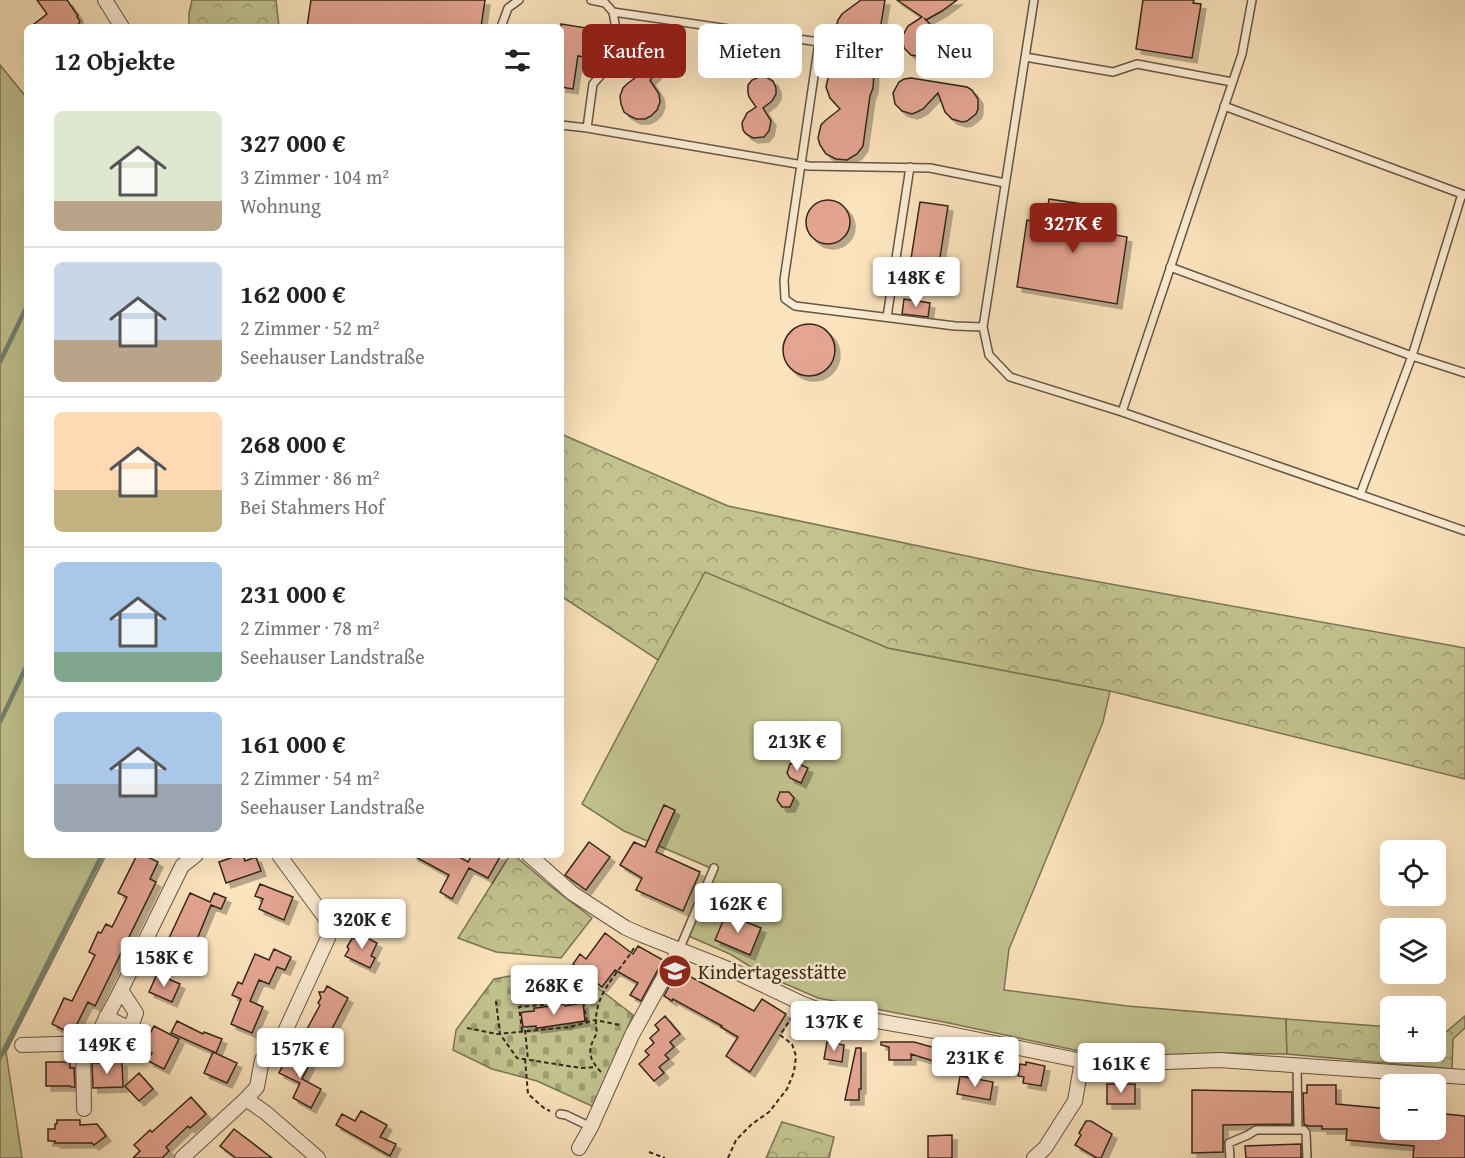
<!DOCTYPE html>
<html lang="de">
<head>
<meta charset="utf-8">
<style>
  body { margin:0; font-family:"Gentium Book Plus",serif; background:#f2f2f2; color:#202124; height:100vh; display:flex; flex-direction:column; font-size:22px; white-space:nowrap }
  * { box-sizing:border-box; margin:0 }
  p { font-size:20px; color:#757577 }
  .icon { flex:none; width:33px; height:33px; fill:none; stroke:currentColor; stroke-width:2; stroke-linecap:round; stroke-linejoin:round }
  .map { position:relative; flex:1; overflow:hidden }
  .sheet { position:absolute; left:24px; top:24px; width:540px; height:834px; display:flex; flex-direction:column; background:#fff; border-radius:9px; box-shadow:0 6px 24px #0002 }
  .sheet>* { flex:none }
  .banner { position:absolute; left:582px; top:24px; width:570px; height:54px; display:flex; gap:12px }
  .tools { position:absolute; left:1380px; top:840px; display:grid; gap:12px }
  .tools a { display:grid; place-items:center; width:66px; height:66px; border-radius:9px; background:#fff; box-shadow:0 6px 24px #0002; font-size:30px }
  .price { position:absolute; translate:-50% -51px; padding:0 14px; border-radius:6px; background:#fff; color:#222; font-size:20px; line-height:39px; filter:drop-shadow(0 2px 3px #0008) }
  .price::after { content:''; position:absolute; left:50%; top:36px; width:18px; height:14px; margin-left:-9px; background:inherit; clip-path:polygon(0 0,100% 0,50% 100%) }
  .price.active { background:#8f2418; color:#fff }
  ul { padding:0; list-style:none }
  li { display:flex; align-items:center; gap:18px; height:150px; padding:0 30px }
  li+li { border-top:2px solid #e0e0e0 }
  li span { display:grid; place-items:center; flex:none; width:168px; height:120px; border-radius:9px; color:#555 }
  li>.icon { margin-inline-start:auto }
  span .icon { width:72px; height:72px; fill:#fffc; stroke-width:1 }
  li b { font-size:26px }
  h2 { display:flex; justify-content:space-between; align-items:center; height:72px; padding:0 30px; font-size:26px }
  .tag { padding:0 21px; border-radius:9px; background:#fff; box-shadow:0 6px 24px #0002; font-size:21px; line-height:54px }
  .tag.active { background:#8f2418; color:#fff }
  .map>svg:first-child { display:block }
  .grass { fill:#c2c38f; stroke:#7b7554; stroke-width:1.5 }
  .forest { fill:url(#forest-crowns); stroke:#7b7554; stroke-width:1.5 }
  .cemetery { fill:url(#cemetery-stones); stroke:#7b7554; stroke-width:1.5 }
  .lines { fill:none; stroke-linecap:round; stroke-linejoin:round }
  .stream { stroke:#758271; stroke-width:4.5 }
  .building { fill:#e5a593; stroke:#342719; stroke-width:1.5; filter:url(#shadow) }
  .service-casing { stroke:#665642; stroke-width:10 }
  .minor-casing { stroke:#665642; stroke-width:16 }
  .path { stroke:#342719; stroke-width:2; stroke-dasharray:4.5 3; stroke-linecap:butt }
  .service { stroke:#fcedd5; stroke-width:7 }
  .minor { stroke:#fcedd5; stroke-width:14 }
  .labels { text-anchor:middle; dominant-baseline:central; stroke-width:4.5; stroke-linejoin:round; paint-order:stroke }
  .poi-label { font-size:20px; fill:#342719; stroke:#fcedd5; text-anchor:start }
</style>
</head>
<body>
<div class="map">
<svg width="1465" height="1158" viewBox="0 0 1465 1158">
  <defs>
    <pattern id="forest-crowns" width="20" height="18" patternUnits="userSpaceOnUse" patternTransform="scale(1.5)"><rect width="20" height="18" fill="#c2c38f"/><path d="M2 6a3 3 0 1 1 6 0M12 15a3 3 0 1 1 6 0" fill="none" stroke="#9e9e74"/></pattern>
    <pattern id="cemetery-stones" width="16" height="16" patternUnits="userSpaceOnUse" patternTransform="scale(1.5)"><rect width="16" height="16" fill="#c2c38f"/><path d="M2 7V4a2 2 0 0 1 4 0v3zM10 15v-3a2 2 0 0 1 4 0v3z" fill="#9e9e74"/></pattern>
    <filter id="shadow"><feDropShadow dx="5" dy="5" stdDeviation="0" flood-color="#0004"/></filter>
  </defs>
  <rect width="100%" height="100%" fill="#fbe4be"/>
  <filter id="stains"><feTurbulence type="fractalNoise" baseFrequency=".00333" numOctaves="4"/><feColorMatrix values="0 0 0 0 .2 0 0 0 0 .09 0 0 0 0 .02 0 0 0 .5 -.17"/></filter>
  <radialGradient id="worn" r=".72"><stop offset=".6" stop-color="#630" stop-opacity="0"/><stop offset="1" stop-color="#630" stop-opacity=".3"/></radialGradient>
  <path class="grass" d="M0,65L27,98V855H106L6,1052L22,1158H0Z
    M705,571L888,648L1110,691L1103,722L1009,949L1004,990L1127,1006L1286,1019L1287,1054L1224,1053L1123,1056L1084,1052L944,1022L818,998L781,982L751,967L730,954L684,934L713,869L624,831L582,804Z"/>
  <path class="forest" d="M192,0H276L279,27H189V13Z
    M561,434L728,506L1033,570L1465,648V779L1110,691L888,648L705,572L658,660L561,596Z
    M510,855H514L548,884L592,918L561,958L496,952L458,938Z
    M1465,1016V1028L1453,1039L1452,1069L1287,1054L1286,1019L1390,1027V1052H1436V1031L1446,1032Z
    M782,1122L834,1137L829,1158H766Z"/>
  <path class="cemetery" d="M566,971L580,974L633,1015L594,1107L537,1081L492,1069L453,1050L456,1030L494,979L532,972L551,973Z"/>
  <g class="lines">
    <path class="stream" d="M0,362L27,306
      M0,722L27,665
      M0,1058L102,855"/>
  </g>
  <path class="building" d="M37,0H67L78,16L77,17L80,21L77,27H30L47,14Z
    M311,0H485L481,27H307Z
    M861,0H885L881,24L882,34L878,44L876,53L844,50L837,39L836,27L838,20L842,14Z
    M897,0H957L942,11L926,20L924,18L935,29L945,51L958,34L963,31L970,29L981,33L987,43V52L985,57L976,64L971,65L952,59L951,70L933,63L934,59L911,55L904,48L902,37L908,26L922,17Z
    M1143,0H1194L1193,3L1201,4L1192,58L1136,49Z
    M561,24L599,30L594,59L578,56L573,89L561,87Z
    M645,36L654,37L661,42L666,50V59L661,69L650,80L659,94L660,102L657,110L651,116L645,119H636L630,116L624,112L621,104L620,96L623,88L627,84L636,77L627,61V50L633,41Z
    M836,66L874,72L873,88L870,96L863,146L857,154L847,160L836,159L826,154L820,145L818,138L821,125L826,120L840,109L830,98L826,87L829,74Z
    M762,76L766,77L773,81L776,88V94L772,101L763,108L771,121L769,131L764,137L753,138L746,134L743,130L742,123L747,113L756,107L749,97L748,93V85L752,80Z
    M911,78L967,87L972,90L978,99V109L976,114L967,121L962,122L952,119L945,112L938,93L923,109L917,112L912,114L902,111L895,104L893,93L899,82L904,79Z
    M1049,199L1109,208L1105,233L1127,237L1117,304L1017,287L1027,220L1045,223Z
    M806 222a22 22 0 1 1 44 0a22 22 0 1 1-44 0Z
    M920,202L948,206L938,270L910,265Z
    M904,299L930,303L928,317L902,314Z
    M783 350a26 26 0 1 1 52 0a26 26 0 1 1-52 0Z
    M797,763L808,768L801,783L790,778L787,773L790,764Z
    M780,792H789L794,798L790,807H782L777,800Z
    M664,805L675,810L656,852L700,872L683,911L636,890L642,878L620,865L634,842L645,847Z
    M589,842L610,857L586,890L565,875Z
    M137,855H144L158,862L150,879L156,882L95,1006L88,1002L72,1034L52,1024L64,998L72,1001L95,955L89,952L98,932L101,933L106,924L112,927L127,897L118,893Z
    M239,855H243L245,861L256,857L261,871L226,883L219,862Z
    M412,855H456L468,862L472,855H501L488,878L469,868L452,899L440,892L449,875Z
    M260,884L293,897L284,920L259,909L263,899L255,896Z
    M190,893L210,902L214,893L226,898L221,909L211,905L187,964L162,953Z
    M726,914L761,928L750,955L715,940Z
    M357,933L377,943L371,956L375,958L370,968L345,956L349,949L347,947L353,937L354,938Z
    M605,933L633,954L638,946L663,960L641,1001L630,995L638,983L615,970L602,987L573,964L580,954L586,959Z
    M274,949L291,957L285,970L277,967L269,984L259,980L250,1001L263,1007L252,1033L231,1024L241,999L232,995L238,982L242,984L255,954L269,960Z
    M678,970L754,1011L762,999L786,1014L750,1072L726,1056L738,1037L721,1027L722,1026L673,999L672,1001L664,996Z
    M157,974L180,984L172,1002L149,992Z
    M327,986L348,998L325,1042L306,1031L320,1005L318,1003L321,998L319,992H324Z
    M583,1003L585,1021L538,1028H536V1026L523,1027L521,1013L523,1012L534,1011V1008H536L564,1004L565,1006Z
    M665,1016L680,1034L670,1042L674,1047L665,1055L669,1059L659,1067L664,1073L654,1081L639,1064L649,1055L645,1051L654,1043L650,1038L659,1030L655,1025Z
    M177,1021L203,1034L204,1032L222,1039L216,1053L171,1033Z
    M154,1026L179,1039L164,1069L148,1061L152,1053L142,1049Z
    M827,1042L844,1045L842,1062L824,1059Z
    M881,1042H914L946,1051L947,1045L969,1050L965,1072L943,1066V1064L911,1054V1060H889V1047L881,1045Z
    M856,1048H861V1089H859V1100H845Z
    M290,1051L311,1061L302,1079L321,1089L311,1108L293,1098L300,1083L279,1073Z
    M213,1052L237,1063L227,1083L204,1073Z
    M46,1062H70V1068H74L75,1087H71L70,1086H46Z
    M122,1062L123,1087L93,1088L92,1063Z
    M1026,1062L1045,1066L1041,1086L1023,1083L1024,1077L1018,1076L1020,1064L1026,1065Z
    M139,1073L153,1089L139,1101L125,1086Z
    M960,1076L993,1082L990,1100L957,1094Z
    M1107,1084H1135V1104H1107Z
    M1307,1085H1336V1104L1390,1109V1130H1436V1113L1465,1116V1158H1413L1414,1146L1346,1140L1347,1129H1322V1126H1308L1304,1124L1303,1093H1307Z
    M1192,1090L1292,1092V1124L1223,1125V1152L1192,1153Z
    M191,1097L206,1114L190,1128L188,1126L166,1147L169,1151L162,1158H133L140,1151L134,1145L150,1130L152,1132Z
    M361,1111L387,1125L380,1137L396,1144L390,1156L336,1125L342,1114L355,1121Z
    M57,1120H80V1125L97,1124L106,1136L94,1145L92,1143H55V1141H48V1129H55V1124H57Z
    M1086,1121H1091L1112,1134L1101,1158H1097L1075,1145L1081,1135L1079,1133Z
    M234,1129L272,1158H236L220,1146Z
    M952,1135V1158H928V1136Z
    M1301,1144V1158H1246L1245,1146Z"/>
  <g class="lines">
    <defs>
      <path id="service" d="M1034,0L983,327L989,355L1010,377L1122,412L1465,531
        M613,12L819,42L784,280L785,299L795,306L955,326L983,327
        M501,27L508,8L519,0
        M1025,57L1113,72L1137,64L1232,82
        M1224,106L1462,194
        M561,125L587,128L593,84L608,67L617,35L613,12L605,3L591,0
        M587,128L809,166L930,168L1005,183
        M1170,267L1412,356L1465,373
        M887,317L910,167
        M1122,412L1242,54L1252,0
        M1360,495L1412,356L1462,194L1465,195
        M679,950L714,868
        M1297,1066L1298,1130
        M560,1114L566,1115L591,1127
        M1230,1158L1229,1143L1248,1135L1256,1130H1304L1306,1133L1307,1158"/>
      <path id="minor" d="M105,0L122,27
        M279,855L329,923L328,938L282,1038L262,1060L257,1087L246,1099L266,1113L318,1158
        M529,855L572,893L626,928L642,935L736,972L801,1003L817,1009L854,1017L946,1033L1082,1061L1115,1064L1219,1060L1465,1077
        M106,1017L130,1029L136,1013L121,990
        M83,1043L84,1109
        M22,1045L93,1043L121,990L182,866L196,855
        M579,1148L591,1127L632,1035L679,950
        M182,1158L246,1099
        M1034,1158L1045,1148L1075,1101L1082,1061"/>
    </defs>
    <use href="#service" class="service-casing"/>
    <use href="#minor" class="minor-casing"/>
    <path class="path" d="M518,977L522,1007
      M496,1001L500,1034L517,1058L581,1068L596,1067
      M467,1028L497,1034L570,1027L595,1020L620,1025
      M525,1030L528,1060
      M522,1031L519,1007L583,1001L587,1022
      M525,1059L528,1094L544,1108L550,1111
      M601,1072C588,1058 587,1050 597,1033C590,996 617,976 634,948
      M649,1152L665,1158
      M728,1158L736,1140L752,1124L769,1112L787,1089L794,1072L796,1056L792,1044L780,1035L794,1014"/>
    <use href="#service" class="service"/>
    <use href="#minor" class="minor"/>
  </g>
  <defs>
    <symbol id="school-disc" viewBox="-11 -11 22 22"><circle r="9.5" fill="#8f2418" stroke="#fcedd5"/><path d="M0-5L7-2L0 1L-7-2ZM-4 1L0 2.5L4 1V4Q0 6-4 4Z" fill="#fff"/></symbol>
  </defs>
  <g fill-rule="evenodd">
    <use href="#school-disc" x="656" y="952" width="38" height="38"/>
  </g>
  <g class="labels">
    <g class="poi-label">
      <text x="698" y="971">Kindertagesstätte</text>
    </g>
  </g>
  <rect width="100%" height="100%" filter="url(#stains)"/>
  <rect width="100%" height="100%" fill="url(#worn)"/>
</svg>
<div class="tools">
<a><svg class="icon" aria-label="locate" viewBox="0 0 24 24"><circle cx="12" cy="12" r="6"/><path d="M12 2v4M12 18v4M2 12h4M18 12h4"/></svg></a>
<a><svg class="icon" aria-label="layers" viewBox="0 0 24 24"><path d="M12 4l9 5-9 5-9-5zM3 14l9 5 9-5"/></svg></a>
<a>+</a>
<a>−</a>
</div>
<b class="price active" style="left:1073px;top:254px">327K €</b>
<b class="price" style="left:916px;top:308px">148K €</b>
<b class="price" style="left:797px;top:772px">213K €</b>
<b class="price" style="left:738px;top:934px">162K €</b>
<b class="price" style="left:362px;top:950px">320K €</b>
<b class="price" style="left:164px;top:988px">158K €</b>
<b class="price" style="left:554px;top:1016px">268K €</b>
<b class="price" style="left:834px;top:1052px">137K €</b>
<b class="price" style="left:107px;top:1075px">149K €</b>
<b class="price" style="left:300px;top:1079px">157K €</b>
<b class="price" style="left:975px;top:1088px">231K €</b>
<b class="price" style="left:1121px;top:1094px">161K €</b>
<div class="banner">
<a class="tag active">Kaufen</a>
<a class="tag">Mieten</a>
<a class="tag">Filter</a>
<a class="tag">Neu</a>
</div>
<section class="sheet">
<h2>12 Objekte<svg class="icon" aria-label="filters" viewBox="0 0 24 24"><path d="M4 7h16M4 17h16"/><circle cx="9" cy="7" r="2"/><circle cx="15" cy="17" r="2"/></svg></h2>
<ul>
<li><span style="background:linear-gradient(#dfe7d0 75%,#b9a48a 0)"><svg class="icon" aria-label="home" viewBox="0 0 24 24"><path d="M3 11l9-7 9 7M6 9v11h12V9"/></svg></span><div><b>327 000 €</b><p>3 Zimmer · 104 m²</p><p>Wohnung</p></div></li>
<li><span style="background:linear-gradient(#c9d6e8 65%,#b9a48a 0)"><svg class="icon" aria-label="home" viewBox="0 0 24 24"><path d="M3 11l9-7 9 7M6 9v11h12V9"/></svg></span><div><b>162 000 €</b><p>2 Zimmer · 52 m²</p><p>Seehauser Landstraße</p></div></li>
<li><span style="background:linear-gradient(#ffd9b3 65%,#c2b280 0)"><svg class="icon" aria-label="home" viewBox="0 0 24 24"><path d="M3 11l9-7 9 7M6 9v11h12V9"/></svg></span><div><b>268 000 €</b><p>3 Zimmer · 86 m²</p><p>Bei Stahmers Hof</p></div></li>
<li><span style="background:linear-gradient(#a9c7e8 75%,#7fa58c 0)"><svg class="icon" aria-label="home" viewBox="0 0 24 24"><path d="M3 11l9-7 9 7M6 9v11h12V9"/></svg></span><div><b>231 000 €</b><p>2 Zimmer · 78 m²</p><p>Seehauser Landstraße</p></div></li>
<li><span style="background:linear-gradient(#a9c7e8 60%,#9aa5b1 0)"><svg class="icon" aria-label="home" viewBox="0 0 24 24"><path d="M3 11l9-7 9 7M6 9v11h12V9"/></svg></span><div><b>161 000 €</b><p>2 Zimmer · 54 m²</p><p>Seehauser Landstraße</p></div></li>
</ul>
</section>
</div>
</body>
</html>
